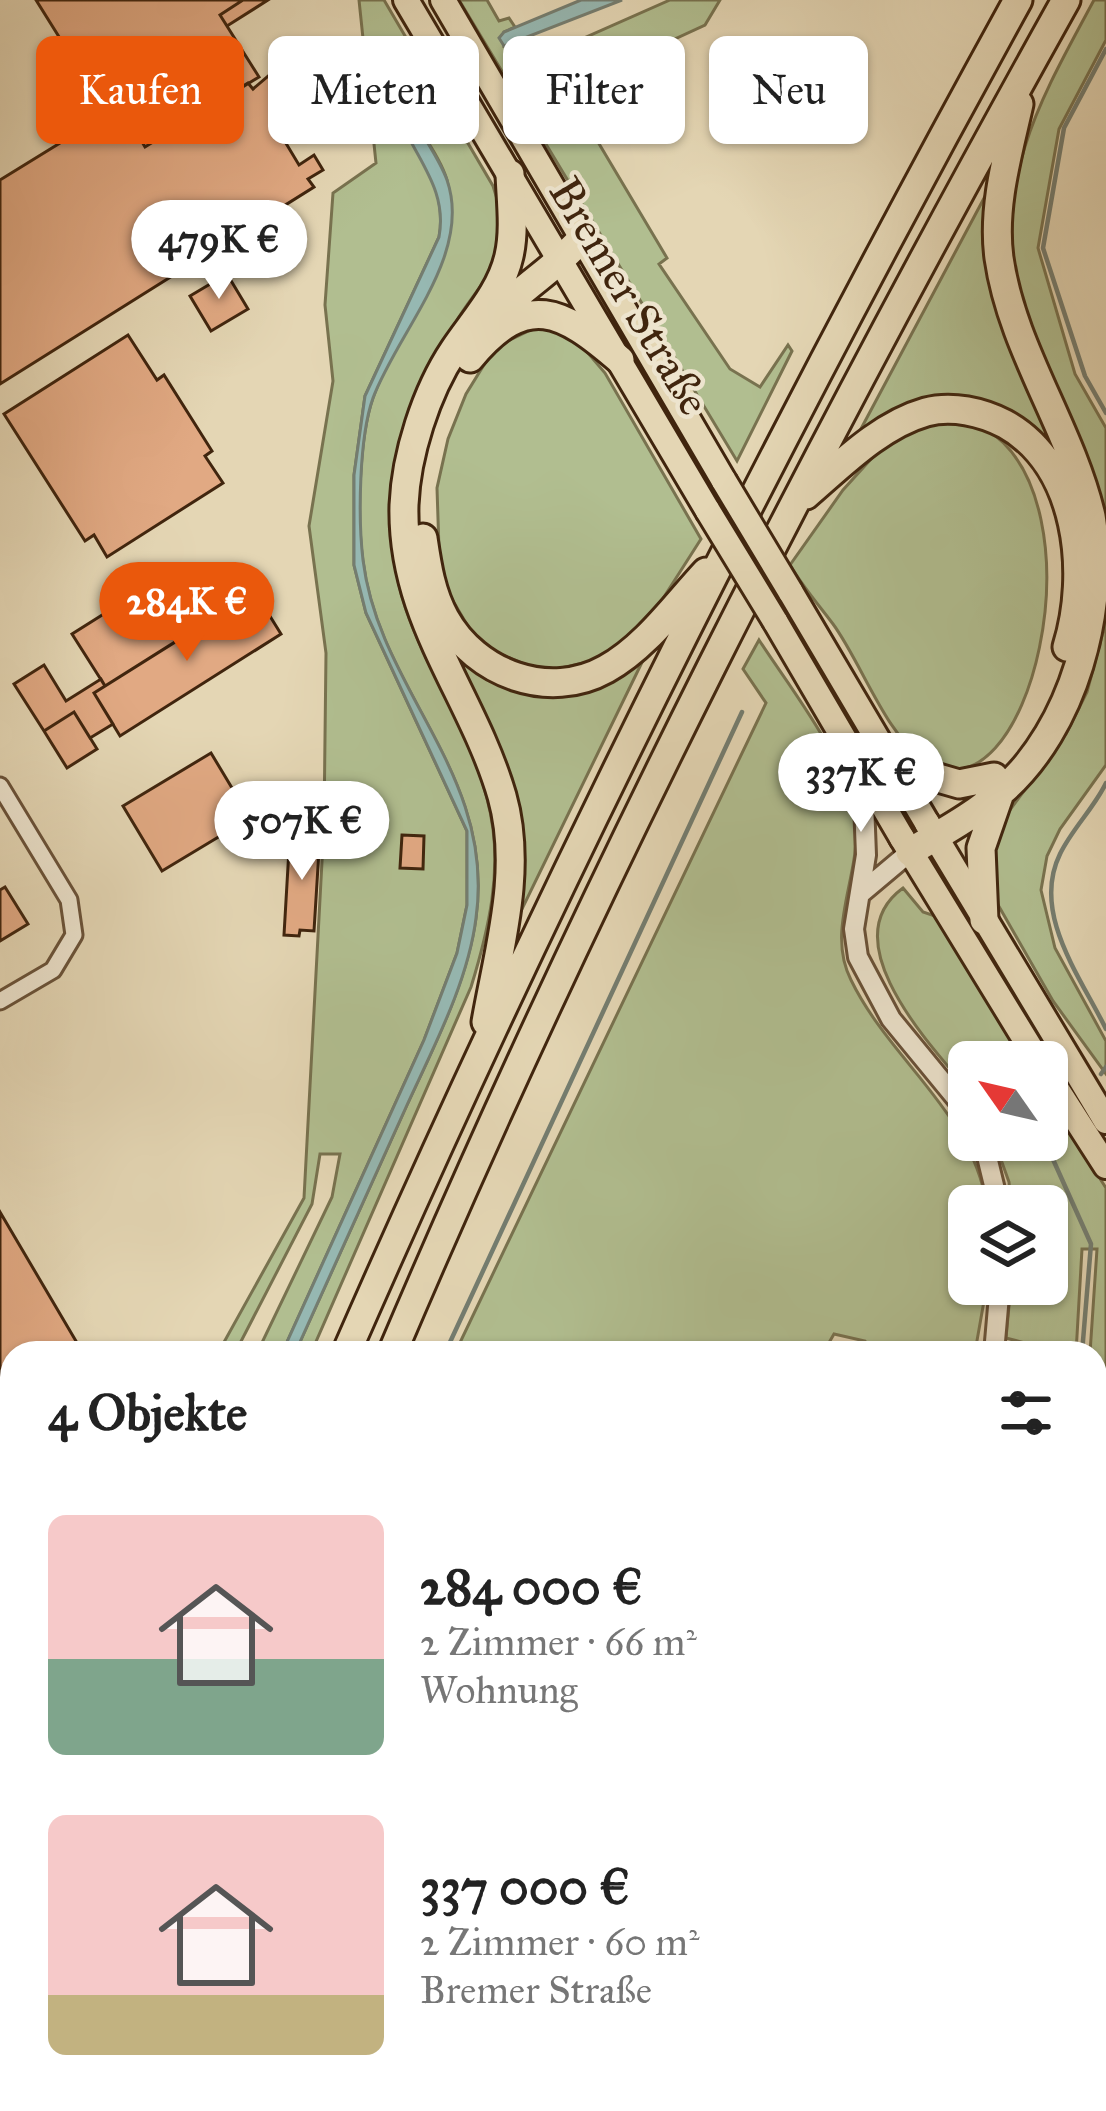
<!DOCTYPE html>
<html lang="de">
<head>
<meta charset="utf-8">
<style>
  body { margin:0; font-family:"IM FELL Great Primer",serif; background:#f2f2f2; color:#222; height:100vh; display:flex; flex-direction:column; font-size:45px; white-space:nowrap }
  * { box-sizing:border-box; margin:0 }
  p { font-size:39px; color:#767676 }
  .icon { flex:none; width:66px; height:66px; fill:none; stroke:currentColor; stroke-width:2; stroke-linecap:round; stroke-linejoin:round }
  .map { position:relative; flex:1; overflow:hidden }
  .panel { position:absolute; left:0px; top:1341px; width:1107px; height:771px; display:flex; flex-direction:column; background:#fff; border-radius:36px 36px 0 0; box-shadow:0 3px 9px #0004 }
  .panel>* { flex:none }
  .hud { position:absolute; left:36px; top:36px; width:1035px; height:108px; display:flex; gap:24px }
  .needle { width:78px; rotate:304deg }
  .tools { position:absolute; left:948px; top:1041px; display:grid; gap:24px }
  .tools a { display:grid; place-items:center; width:120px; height:120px; border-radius:18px; background:#fff; box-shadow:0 3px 9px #0004; font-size:60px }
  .price { position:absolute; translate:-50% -102px; padding:0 27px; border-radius:42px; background:#fff; color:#222; font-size:39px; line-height:78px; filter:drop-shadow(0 3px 6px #0008) }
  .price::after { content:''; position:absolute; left:50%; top:72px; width:36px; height:27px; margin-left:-18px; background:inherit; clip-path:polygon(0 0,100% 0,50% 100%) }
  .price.on { background:#ea580c; color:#fff }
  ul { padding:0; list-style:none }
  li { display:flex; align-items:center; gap:36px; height:300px; padding:0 48px }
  li span { display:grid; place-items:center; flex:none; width:336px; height:240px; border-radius:18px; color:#555 }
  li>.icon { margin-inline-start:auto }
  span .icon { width:144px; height:144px; fill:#fffc; stroke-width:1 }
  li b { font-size:51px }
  h2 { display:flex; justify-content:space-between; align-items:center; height:144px; padding:0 48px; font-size:51px }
  .chip { padding:0 42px; border-radius:18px; background:#fff; box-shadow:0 3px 9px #0004; font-size:42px; line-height:108px }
  .chip.on { background:#ea580c; color:#fff }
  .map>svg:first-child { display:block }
  .green { fill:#b1be90; stroke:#78724f; stroke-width:3 }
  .water { fill:#96b8b2; stroke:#747d70; stroke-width:3 }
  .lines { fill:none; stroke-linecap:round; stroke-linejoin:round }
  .stream { stroke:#747d70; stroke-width:4.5 }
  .building { fill:#e1a983; stroke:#40250e; stroke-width:3 }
  .minor-casing { stroke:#695138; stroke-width:21 }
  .tertiary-casing { stroke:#695138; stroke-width:24 }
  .primary-casing { stroke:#40250e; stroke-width:30 }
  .trunk-casing { stroke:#40250e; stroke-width:30 }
  .motorway-casing { stroke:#40250e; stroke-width:33 }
  .minor { stroke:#ede4ce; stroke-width:15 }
  .tertiary { stroke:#ede4ce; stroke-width:18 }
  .primary { stroke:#e4d6b4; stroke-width:24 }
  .trunk { stroke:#e4d6b4; stroke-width:24 }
  .motorway { stroke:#e4d6b4; stroke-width:27 }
  .primary-bridge-casing { stroke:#40250e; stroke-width:30; stroke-linecap:butt }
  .primary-bridge { stroke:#e4d6b4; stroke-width:24 }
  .labels { text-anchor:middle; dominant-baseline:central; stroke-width:9; stroke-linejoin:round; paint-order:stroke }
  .street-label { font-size:45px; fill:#40250e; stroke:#ede4ce }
</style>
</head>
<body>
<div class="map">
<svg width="1106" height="2111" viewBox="0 0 1106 2111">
  <rect width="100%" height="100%" fill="#e4d6b4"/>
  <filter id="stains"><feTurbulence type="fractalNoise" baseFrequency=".00167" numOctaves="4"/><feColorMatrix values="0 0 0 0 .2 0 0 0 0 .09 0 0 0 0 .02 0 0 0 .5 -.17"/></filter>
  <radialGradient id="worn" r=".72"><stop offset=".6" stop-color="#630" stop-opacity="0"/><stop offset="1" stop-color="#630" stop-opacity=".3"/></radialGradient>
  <path class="green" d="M359,0H384L493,186C522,270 471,280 445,344C428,388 423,441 412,487C407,509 396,536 396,559C395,594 421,649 437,680C500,801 512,854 471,987L311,1353H295C333,1270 370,1187 407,1105C434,1046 467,983 476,918C496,774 379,692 363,561C357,519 359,438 373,398C398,326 467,261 447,180C441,159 423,136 412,116L419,92L400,121C424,154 447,195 439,237L365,396L354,475V565L366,613L467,831V905L457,953L424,1040L282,1353H257L332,1197L340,1154H320L312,1204L235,1353H218L304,1198L324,824L326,653L309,526L333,381L325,305L333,193L376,163Z
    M459,0H487L499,21L509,18L515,27L504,32V46L530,40L534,60L670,0H720L705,25L586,80L576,87L573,100L667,258L659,264L730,369L760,387L788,345L792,351L737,461Z
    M1094,0H1106V40L1059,129L1038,248L1075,374L1106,428V538L1017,294C997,172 1038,104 1094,0Z
    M990,187L997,306L1023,381L1058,456C1021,412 969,383 910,404C891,410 872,428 855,440Z
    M539,326L571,333L605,373L701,539L646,625L606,658L543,672L479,645L440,579L437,488L448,439L466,394L495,347Z
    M930,423C946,424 970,421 984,428C1106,499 1030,831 924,760C886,735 861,662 833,624C818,604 803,587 790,565L843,490L881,448Z
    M1106,621V765L1060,829L1047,856L1041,890L1055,948L1106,1041V1074L1053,1001L993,896L992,851L1004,818L1066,734L1087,692Z
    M759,640C792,691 853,766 856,827C859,878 826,931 851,980C891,1062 972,1111 987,1206H969V1284H987L975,1352C932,1342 915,1353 872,1353L865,1341L834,1334L823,1353H455L766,703L743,669Z
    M445,646C527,717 561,703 647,652L523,907L517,799Z
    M903,888L923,912L938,917L1026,1062H969V1091C933,1048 830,941 903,888Z
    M1047,1096L1106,1188V1402L1095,1395V1353H1090L1097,1249H1082L1076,1353H1023L1025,1343L1006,1338L1011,1284H1047V1206H1011L1009,1182L994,1140H1047Z
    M1095,1418L1106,1423V1612L1095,1618Z
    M0,1550L12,1556V1713L0,1697Z"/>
  <path class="water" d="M581,0H622L504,46L499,38L504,32Z
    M417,87L423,96L411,108L412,116C423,137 439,158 447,180C473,255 398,331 373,398C359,437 358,518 363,560C379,692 496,773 476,918C468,982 434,1046 407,1105C370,1187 333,1270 295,1353H282L424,1040L457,953L467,905V831L366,613L354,565V475L365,396L439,237C449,183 407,152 396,104Z"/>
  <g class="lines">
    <path class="stream" d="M1106,49L1064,128L1043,248L1085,376L1106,413
      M1106,783C1094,808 1072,829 1060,854C1031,913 1080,976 1106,1029
      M1101,1074L1106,1067
      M1061,1126L1047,1146L1091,1244L1082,1353
      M445,1353L742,712
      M1095,1647L1106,1641
      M0,2050L12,2020
      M133,2111L138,2100
      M728,2111L734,2100"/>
  </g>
  <path class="building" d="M36,0H243L220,15L259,77L145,147L120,104L106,112Z
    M243,0H268L227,26L220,15Z
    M274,71L292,89L276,104L288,124L278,130L299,165L314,155L323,170L308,179L314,187L0,384V180L73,135L70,130L120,104L145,147L248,83L253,89Z
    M227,274L248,309L211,331L190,296Z
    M128,335L157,380L164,375L212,451L205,456L223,483L107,557L94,535L85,541L4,414Z
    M145,588L178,640L105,686L72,634Z
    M255,592L281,634L120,736L94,693Z
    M44,665L66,701L101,679L105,686L94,693L113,724L90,738L74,712L44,731L14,684Z
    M74,712L97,749L67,768L44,731Z
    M211,753L250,818L162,871L123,806Z
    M290,832L320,834L314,931L300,930L299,936L284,935Z
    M402,835L424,836L423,869L400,868Z
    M5,887L28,924L0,941V890Z
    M0,1212L83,1353H12V1451L0,1459Z
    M491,2100H572L579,2103L576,2111H519Z"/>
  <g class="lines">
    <defs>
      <path id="minor" d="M0,786L69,900L74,935L53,970L0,1001
        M286,2111V2100"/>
      <path id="tertiary" d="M863,776L866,855L854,929L858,957L891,1019L969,1114
        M860,894L910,852
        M983,1140L999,1206
        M994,1353L1000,1284
        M659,2111L664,2100"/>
      <path id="primary" d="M406,0L708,511
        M443,0L724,481
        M790,591L927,823
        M775,621L902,838"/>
      <path id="trunk" d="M927,823L1106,1121
        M902,838L1039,1062
        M1047,1074L1106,1166"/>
      <path id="motorway" d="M491,322C517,289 555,270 582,238
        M470,358C527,290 562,310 620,360
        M806,495C841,465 880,425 926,412C952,405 982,412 1005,424C1079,465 1090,573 1067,647
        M423,538C427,565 431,593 445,618C476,674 549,701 606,669C646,647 676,604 706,572
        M893,765L959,784L994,777
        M910,852C941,833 974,816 1002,791C1074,728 1106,609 1091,516C1070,427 1012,349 999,258C992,207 1008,153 1019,104
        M984,920L981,848L999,796
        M486,1022C499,948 523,870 502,796C472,693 401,619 404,505C406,455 426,392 454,350C474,320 501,292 509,256C515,230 511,201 510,174
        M346,1353C548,892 775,441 1018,0
        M392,1353C589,890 821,439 1066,0
        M32,2111L37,2100
        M77,2111L81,2100"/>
    </defs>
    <use href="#minor" class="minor-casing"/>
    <use href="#tertiary" class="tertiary-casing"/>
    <use href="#primary" class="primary-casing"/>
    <use href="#trunk" class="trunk-casing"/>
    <use href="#motorway" class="motorway-casing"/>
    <use href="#minor" class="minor"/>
    <use href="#tertiary" class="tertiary"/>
    <use href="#primary" class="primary"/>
    <use href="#trunk" class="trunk"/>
    <use href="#motorway" class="motorway"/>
    <defs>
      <path id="primary-bridge" d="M724,481L790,591
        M708,511L775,621"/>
    </defs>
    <use href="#primary-bridge" class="primary-bridge-casing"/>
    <use href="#primary-bridge" class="primary-bridge"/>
  </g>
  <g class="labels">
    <g class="street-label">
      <text transform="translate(630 296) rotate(59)">Bremer Straße</text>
    </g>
  </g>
  <rect width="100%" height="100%" filter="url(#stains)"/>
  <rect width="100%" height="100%" fill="url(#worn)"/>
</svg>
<div class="tools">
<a><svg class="needle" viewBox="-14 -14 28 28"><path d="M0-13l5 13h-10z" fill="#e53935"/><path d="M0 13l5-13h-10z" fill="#767676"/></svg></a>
<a><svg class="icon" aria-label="layers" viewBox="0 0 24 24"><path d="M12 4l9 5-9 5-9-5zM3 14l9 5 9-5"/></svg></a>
</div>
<b class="price" style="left:219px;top:302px">479K €</b>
<b class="price on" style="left:187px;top:664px">284K €</b>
<b class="price" style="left:861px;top:835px">337K €</b>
<b class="price" style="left:302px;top:883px">507K €</b>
<div class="hud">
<a class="chip on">Kaufen</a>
<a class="chip">Mieten</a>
<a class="chip">Filter</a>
<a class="chip">Neu</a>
</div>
<section class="panel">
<h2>4 Objekte<svg class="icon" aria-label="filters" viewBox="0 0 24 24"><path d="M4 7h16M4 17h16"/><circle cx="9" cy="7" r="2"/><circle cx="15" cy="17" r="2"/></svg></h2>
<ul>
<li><span style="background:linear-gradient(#f6c9c9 60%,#7fa58c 0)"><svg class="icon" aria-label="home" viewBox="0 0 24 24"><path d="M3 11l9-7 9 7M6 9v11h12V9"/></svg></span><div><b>284 000 €</b><p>2 Zimmer · 66 m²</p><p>Wohnung</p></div></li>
<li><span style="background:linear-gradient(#f6c9c9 75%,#c2b280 0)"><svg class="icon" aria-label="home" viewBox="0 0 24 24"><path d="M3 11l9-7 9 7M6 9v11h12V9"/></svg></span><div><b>337 000 €</b><p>2 Zimmer · 60 m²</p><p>Bremer Straße</p></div></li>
</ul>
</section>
</div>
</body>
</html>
